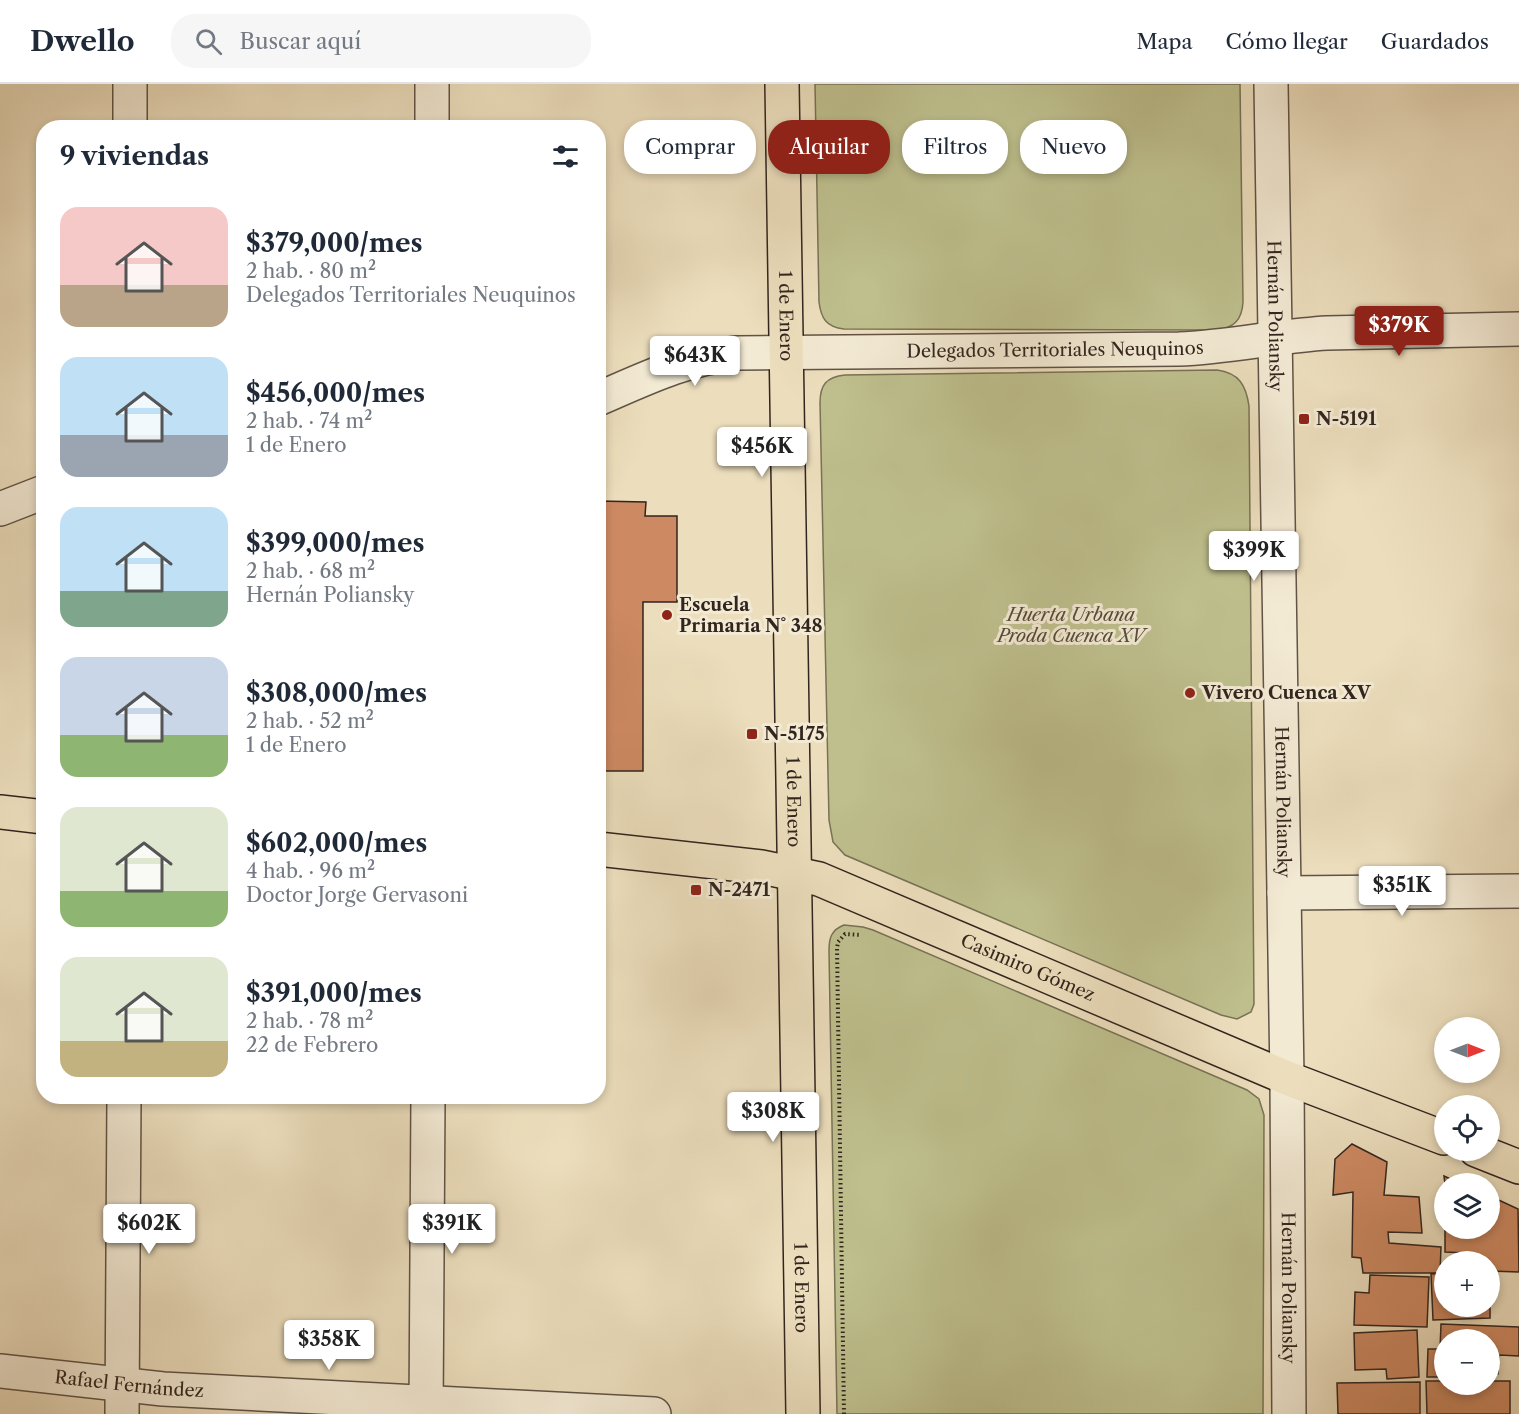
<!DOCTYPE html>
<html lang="es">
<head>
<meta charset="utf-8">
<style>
  body { margin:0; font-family:"Libre Caslon Text",serif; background:#f6f6f7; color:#1f2937; height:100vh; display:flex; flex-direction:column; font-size:22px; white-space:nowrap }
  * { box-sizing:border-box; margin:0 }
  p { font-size:20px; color:#747a83 }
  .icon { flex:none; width:33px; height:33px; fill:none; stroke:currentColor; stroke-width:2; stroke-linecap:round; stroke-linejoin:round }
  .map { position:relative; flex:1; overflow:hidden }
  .side { position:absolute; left:36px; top:36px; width:570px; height:984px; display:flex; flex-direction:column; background:#fff; border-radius:24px; box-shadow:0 3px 9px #0003 }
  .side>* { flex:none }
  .guide { position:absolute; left:624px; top:36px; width:570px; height:54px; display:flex; gap:12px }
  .needle { width:39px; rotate:90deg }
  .fabs { position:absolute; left:1434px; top:933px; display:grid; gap:12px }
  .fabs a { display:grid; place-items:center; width:66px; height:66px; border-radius:50%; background:#fff; box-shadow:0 3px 9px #0003; font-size:30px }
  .price { position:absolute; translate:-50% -51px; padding:0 14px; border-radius:6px; background:#fff; color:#222; font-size:20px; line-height:39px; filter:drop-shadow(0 2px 3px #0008) }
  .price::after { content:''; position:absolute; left:50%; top:36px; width:18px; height:14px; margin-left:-9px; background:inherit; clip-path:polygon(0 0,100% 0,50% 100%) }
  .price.current { background:#8f2418; color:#fff }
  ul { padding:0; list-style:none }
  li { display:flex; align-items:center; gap:18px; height:150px; padding:0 24px }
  li span { display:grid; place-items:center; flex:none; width:168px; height:120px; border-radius:18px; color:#555 }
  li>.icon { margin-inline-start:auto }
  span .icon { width:72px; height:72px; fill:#fffc; stroke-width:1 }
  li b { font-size:26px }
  h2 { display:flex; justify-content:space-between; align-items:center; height:72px; padding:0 24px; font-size:26px }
  .chip { padding:0 21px; border-radius:24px; background:#fff; box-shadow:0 3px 9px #0003; font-size:21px; line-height:54px }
  .chip.current { background:#8f2418; color:#fff }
  header { display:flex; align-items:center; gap:36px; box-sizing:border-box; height:84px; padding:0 30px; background:#fff; border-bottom:2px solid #e0e1e3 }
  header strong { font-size:28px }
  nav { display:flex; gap:33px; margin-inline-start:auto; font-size:21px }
  .search { width:420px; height:54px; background:#f6f6f7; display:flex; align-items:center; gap:15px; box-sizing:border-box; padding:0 21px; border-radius:24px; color:#747a83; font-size:22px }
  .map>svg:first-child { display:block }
  .green { fill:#bebf8d; stroke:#787256; stroke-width:1.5 }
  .building { fill:#cd8962; stroke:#32251f; stroke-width:1.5 }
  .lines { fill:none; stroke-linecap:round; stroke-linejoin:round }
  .minor-casing { stroke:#605346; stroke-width:36 }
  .major-casing { stroke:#32251f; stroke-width:36 }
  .path { stroke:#32251f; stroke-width:4; stroke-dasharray:1.5 3; stroke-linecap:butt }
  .minor { stroke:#f3ead4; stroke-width:33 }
  .major { stroke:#ecdebd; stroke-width:33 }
  .poi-dot { fill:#8f2418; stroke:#f3ead4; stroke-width:2 }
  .labels { text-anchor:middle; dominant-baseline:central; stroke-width:6; stroke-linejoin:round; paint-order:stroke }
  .street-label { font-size:18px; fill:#32251f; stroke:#f3ead4 }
  .poi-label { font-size:18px; font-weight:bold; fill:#32251f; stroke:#f3ead4; text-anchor:start }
  .park-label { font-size:18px; font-style:italic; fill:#554c3a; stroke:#f3ead4 }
</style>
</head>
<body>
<header>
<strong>Dwello</strong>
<div class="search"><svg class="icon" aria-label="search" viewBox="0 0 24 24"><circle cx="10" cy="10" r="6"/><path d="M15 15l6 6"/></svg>Buscar aquí</div>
<nav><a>Mapa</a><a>Cómo llegar</a><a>Guardados</a></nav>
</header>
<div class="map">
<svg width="1519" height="1330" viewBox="0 0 1519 1330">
  <rect width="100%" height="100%" fill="#ecdebd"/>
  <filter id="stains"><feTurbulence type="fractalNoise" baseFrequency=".00333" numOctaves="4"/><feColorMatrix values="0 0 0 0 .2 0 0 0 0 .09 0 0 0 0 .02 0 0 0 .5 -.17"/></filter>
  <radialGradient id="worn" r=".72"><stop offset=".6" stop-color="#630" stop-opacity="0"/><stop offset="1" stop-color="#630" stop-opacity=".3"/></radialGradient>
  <path class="green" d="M815,0H1240L1243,218C1242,236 1234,244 1216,246L844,245C826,243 821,234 819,218Z
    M1217,286C1239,289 1246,301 1249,322L1254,920L1251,928L1237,935L1221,931L845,771L833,758L829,736L820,319C820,301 826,293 845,291Z
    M844,841L863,843L873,846L1247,1006L1259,1015L1264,1031L1263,1330H837L829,867C829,854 831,846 844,841Z"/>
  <path class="building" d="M598,417L646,418L645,432H677V518H643V687H598Z
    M1352,1060L1387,1078L1384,1111L1419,1113L1422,1149L1388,1148L1389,1159L1441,1163L1440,1189H1363L1361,1174L1352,1173L1353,1108L1333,1111L1335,1075Z
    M1444,1092L1461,1100H1445Z
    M1490,1112L1518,1125L1519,1188L1490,1187V1178H1466V1169L1445,1168V1144H1490Z
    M1444,1189V1222H1490V1217V1234L1433,1236L1431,1190Z
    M1370,1191L1429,1193L1427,1243L1354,1241L1355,1208L1369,1209Z
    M1441,1240L1519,1243V1272L1499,1271L1498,1290L1490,1289V1256H1444V1293H1427L1428,1265H1440Z
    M1417,1246L1419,1293L1387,1295L1386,1285L1355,1286L1354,1249Z
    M1426,1297H1444V1300H1490V1297H1510V1330H1427Z
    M1420,1298V1330H1338L1337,1299Z"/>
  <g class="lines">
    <defs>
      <g id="minor">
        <path id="s1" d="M1271,0L1287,994L1289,1330"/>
        <path d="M130,44V0"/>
        <path d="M432,44V0"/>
        <path id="s2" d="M598,315C644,295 687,274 737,269L1179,265C1229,263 1277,252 1327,249L1519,245"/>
        <path d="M0,425L44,408"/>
        <path d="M1284,809L1519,807"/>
        <path id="s3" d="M0,1287L163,1305L654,1330"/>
        <path d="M122,1330L124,1012"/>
        <path d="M426,1330L428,1012"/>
      </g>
      <g id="major">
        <path id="s4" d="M782,0L803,1330"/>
        <path d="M0,728L44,733"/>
        <path id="s5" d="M598,765L761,783L819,795L1287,994L1444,1054"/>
        <path d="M1476,1066L1519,1083"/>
      </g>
    </defs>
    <use href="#minor" class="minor-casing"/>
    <use href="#major" class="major-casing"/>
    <path class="path" d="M844,1330L837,864L838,858L845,850L861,851"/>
    <use href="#minor" class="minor"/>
    <use href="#major" class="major"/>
  </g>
  <g class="poi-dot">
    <rect x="1298" y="329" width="12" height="12" rx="3"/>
    <circle cx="667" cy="531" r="6"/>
    <circle cx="1190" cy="609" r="6"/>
    <rect x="746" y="644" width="12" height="12" rx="3"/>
    <rect x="690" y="800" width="12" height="12" rx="3"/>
  </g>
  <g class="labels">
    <g class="street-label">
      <text stroke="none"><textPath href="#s4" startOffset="232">1 de Enero</textPath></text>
      <text stroke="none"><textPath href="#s1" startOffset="232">Hernán Poliansky</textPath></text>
      <text stroke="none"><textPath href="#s2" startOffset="465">Delegados Territoriales Neuquinos</textPath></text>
      <text stroke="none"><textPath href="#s4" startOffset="718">1 de Enero</textPath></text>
      <text stroke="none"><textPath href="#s1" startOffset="718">Hernán Poliansky</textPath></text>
      <text stroke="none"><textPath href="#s5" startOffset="450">Casimiro Gómez</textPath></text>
      <text stroke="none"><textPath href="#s4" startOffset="1204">1 de Enero</textPath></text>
      <text stroke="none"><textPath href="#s1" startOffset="1204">Hernán Poliansky</textPath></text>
      <text stroke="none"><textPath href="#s3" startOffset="130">Rafael Fernández</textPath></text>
    </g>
    <g class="poi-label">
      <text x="1316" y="335">N-5191</text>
      <text x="679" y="521">Escuela<tspan x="679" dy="21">Primaria N° 348</tspan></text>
      <text x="1202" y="609">Vivero Cuenca XV</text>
      <text x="764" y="650">N-5175</text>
      <text x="708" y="806">N-2471</text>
    </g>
    <g class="park-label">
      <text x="1071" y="531">Huerta Urbana<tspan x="1071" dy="21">Proda Cuenca XV</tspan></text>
    </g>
  </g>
  <rect width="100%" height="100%" filter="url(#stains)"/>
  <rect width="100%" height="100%" fill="url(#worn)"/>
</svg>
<div class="fabs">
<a><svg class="needle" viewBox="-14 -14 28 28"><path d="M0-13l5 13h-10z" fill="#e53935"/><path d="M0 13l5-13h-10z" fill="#747a83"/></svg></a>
<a><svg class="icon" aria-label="locate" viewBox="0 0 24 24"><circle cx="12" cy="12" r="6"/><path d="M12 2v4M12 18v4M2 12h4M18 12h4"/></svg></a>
<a><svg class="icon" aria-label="layers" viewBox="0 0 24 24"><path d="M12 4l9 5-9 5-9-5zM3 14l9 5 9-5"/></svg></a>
<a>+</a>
<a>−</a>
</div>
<b class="price current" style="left:1399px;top:273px">$379K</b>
<b class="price" style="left:695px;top:303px">$643K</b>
<b class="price" style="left:762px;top:394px">$456K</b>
<b class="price" style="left:1254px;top:498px">$399K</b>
<b class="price" style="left:1402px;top:833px">$351K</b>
<b class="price" style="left:773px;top:1059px">$308K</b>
<b class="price" style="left:149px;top:1171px">$602K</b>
<b class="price" style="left:452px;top:1171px">$391K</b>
<b class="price" style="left:329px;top:1287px">$358K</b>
<div class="guide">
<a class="chip">Comprar</a>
<a class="chip current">Alquilar</a>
<a class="chip">Filtros</a>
<a class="chip">Nuevo</a>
</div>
<section class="side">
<h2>9 viviendas<svg class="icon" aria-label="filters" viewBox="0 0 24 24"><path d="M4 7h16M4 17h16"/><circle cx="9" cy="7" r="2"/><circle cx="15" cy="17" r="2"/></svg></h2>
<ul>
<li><span style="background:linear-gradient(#f6c9c9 65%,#b9a48a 0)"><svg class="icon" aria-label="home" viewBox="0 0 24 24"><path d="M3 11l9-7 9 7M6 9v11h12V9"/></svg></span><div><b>$379,000/mes</b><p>2 hab. · 80 m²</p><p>Delegados Territoriales Neuquinos</p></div></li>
<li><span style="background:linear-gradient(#bfe0f5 65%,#9aa5b1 0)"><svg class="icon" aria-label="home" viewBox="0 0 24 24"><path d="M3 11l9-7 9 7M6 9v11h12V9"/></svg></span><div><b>$456,000/mes</b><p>2 hab. · 74 m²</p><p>1 de Enero</p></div></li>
<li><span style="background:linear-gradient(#bfe0f5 70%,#7fa58c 0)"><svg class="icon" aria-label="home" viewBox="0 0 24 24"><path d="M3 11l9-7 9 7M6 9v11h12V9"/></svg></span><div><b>$399,000/mes</b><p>2 hab. · 68 m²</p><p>Hernán Poliansky</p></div></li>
<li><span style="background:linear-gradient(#c9d6e8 65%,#8fb573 0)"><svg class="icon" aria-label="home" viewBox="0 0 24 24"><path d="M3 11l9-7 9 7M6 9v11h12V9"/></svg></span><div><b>$308,000/mes</b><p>2 hab. · 52 m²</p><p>1 de Enero</p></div></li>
<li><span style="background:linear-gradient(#dfe7d0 70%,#8fb573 0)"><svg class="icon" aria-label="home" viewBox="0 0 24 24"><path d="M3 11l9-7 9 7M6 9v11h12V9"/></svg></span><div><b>$602,000/mes</b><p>4 hab. · 96 m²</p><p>Doctor Jorge Gervasoni</p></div></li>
<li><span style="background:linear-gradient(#dfe7d0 70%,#c2b280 0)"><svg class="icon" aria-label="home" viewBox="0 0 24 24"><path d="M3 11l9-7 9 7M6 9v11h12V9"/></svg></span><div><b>$391,000/mes</b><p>2 hab. · 78 m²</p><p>22 de Febrero</p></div></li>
</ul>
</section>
</div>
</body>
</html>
